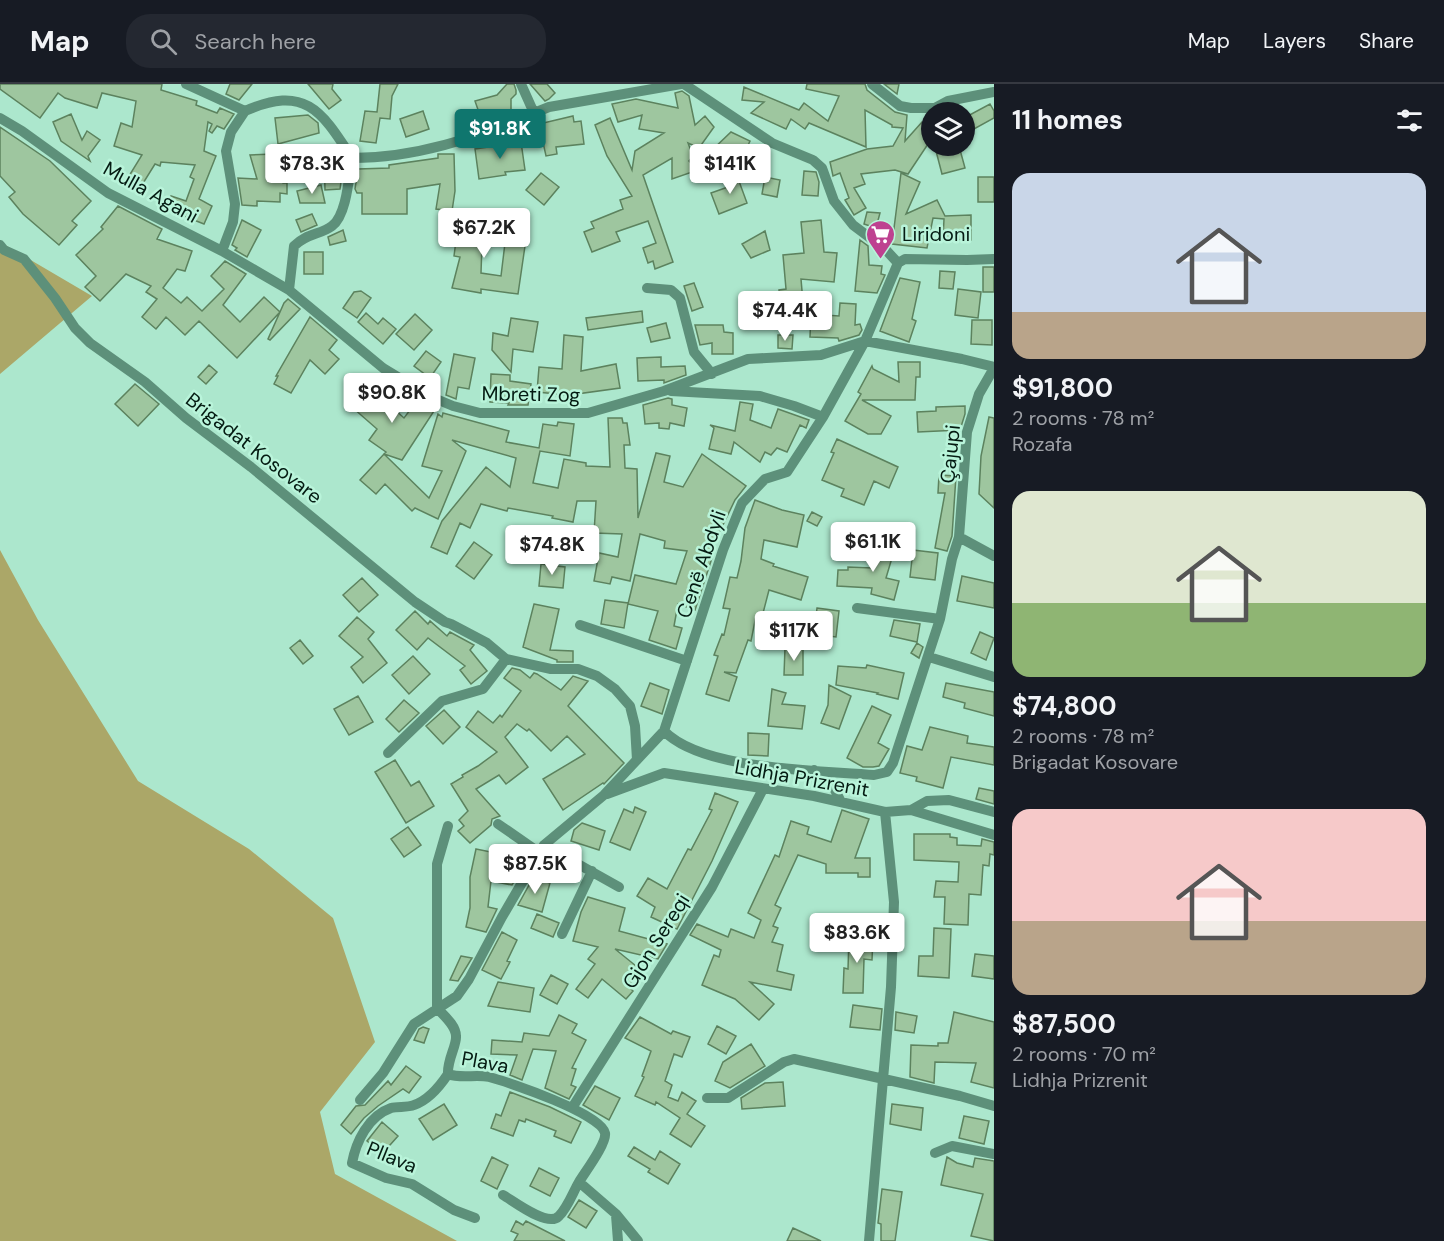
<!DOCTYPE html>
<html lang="en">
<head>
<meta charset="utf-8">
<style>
  body { margin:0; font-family:"DM Sans",sans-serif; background:#242831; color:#f1f3f6; height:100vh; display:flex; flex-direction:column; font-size:22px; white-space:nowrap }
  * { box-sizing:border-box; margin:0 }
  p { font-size:20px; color:#9ea1a6 }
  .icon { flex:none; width:33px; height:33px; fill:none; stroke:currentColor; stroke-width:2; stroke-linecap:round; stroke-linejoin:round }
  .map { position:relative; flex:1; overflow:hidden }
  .drawer { display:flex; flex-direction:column; background:#171b24; width:450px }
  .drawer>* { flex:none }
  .buttons { position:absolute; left:921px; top:18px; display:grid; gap:12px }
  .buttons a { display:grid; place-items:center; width:54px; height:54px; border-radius:50%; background:#171b24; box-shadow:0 2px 4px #0004; font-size:30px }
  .price { position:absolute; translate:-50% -51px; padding:0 14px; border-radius:6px; background:#fff; color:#222; font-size:20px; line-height:39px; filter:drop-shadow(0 2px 3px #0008) }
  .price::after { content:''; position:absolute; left:50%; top:36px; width:18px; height:14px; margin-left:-9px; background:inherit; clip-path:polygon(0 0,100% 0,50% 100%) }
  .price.active { background:#0f766e; color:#fff }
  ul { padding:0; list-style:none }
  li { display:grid; align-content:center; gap:12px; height:318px; padding:0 18px }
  li span { display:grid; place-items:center; height:186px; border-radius:18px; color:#555 }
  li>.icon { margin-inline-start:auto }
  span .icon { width:108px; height:108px; fill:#fffc; stroke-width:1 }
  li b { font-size:26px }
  h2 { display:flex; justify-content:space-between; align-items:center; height:72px; padding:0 18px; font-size:26px }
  header { display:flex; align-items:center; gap:36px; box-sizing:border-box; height:84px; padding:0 30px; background:#171b24; border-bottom:2px solid #363941 }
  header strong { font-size:28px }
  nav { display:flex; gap:33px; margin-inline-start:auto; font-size:21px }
  .search { width:420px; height:54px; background:#242831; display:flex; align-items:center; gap:15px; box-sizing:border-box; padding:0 21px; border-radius:24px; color:#9ea1a6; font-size:22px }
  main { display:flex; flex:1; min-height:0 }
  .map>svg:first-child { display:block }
  .forest { fill:#aba768 }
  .building { fill:#9ec69f; stroke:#5c825e; stroke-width:1.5 }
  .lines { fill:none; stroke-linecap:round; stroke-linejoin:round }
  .street { stroke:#5d907a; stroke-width:10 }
  .labels { text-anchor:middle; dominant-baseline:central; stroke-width:5; stroke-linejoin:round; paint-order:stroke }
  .street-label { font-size:20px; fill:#041b12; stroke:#b9f4da }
  .poi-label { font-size:20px; fill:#041b12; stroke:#b9f4da; text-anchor:start }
</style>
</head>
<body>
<header>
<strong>Map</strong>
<div class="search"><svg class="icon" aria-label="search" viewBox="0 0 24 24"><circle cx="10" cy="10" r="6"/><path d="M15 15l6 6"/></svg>Search here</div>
<nav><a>Map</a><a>Layers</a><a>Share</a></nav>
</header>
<main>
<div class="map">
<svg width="994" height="1157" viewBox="0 0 994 1157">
  <rect width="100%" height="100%" fill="#ace7cd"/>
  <path class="forest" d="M0,158L92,212L0,290Z
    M0,466L38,536L138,697L249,765L333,834L375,958L320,1028L335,1090L457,1157H0Z"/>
  <path class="building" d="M0,0H162L161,6L197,17L196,21L217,29L220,24L234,30L224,45L217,42L212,49L209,47L212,40L208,38L204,67L216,72L199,115L212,122L204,140L166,125L171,112L186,117L194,95L190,93L195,81L161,78L160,82L155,80L137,109L124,100L142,71L114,62L121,39L132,43L136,17L102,9L97,24L65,14L58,9L40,34L0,5Z
    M230,0H252L239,16L226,10Z
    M308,0H333L332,5L341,16L329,25Z
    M380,0H398L392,12L390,35L380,34L376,59L360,57L365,27L377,28Z
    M507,0H514L516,6V10L511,15V26L499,30L501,34L483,40L475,17L497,11Z
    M530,0H547L555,9L549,15L545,17Z
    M807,0H865L867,6L895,28L907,31L905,57L922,38L932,47V54L908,90L895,86L861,90L865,100L854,104L866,124L854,131L845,116L849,114L840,89L833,92L830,78L867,65L893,62L903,44L892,43V41L865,26L866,63L809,39L805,45L791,35L786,45L751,29L764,18L742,16L744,3L799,26L804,19L828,37L839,12L806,5Z
    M884,0H899L897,10Z
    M682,7L689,12L695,41L705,32L714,43L699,64L688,59L693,72L689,77L698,86L672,95V74L643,91L673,178L655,185L653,177L648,179L643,164L656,159L648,137L616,148L620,157L592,168L584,148L594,144L591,138L623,125L620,116L632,112L607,72L595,41L610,34L632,86L635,67L664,49L639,45L642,31L618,38L612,20L636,15L678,24L675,9Z
    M990,20L994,27V34L974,45V43L964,46V34Z
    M423,27L429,45L406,53L400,35Z
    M71,30L82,56L87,47L100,56L88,72L90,77L61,57L53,38Z
    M308,31L318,39L319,49L278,60L275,34Z
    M573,32L574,38L581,37L584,60L556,63L557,70L546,72L539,40Z
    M0,43L50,77L91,117L72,137L77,141L59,161L23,130L9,113L15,108L0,92Z
    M731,48L750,57L743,72L727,65L732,80L709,69Z
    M521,58L525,86L505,88L506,91L479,95L475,65Z
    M959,62L965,84L942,90L936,67Z
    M324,68H339L344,75L340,105L325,106Z
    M274,70L283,99H287V110L280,109V118L257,117V122L242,121L238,94L257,95L250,71Z
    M438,70H454L455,107L452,127L436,125L440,100L407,105V130H362V109H357L355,105L358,85L389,84V81L438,74Z
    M804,87L816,88L819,98L818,112L802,111Z
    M541,89L559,103L544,121L526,106Z
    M736,89L747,119L719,130L711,109L728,103L724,93Z
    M901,89L920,98L906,130L937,116L945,132L971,131V156L943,155L944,135L933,134L927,164L892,160Z
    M765,93L780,96L777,113L762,110Z
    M978,93H994V118H978Z
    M321,101L325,119H300L297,107Z
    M118,122L162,145L157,155L192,167L185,187L177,185L163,204L181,219L187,213L202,227L224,205L211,192L225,177L246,190L223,221L240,238L264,213L280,228L237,274L199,237L185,251L166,233L156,245L142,233L157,215L146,208L151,202L126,190L100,217L85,203L96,192L76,171L103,145L101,143Z
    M460,126L483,129L481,189L501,192L505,159L525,162L518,210L481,205V209L452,204L460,173L454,172Z
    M867,128L880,129L876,144L864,140Z
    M312,130L317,141L301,148L296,136Z
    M242,136L261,146L247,173L235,166L237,164L232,161Z
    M821,136L824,168L837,169L834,198L801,195L804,230L781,232L779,206L786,205L783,171L804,169L801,138Z
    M343,146L346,157L330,161L328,153Z
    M765,147L770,166L751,174L742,160Z
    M860,156L868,162L869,181L882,182L881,190L885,191L877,209L855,207Z
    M304,168H323V190H304Z
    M983,183H994V208H983Z
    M940,187L955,188L953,205L939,204Z
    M900,194L920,198L912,235L916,237L909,258L880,247Z
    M694,199L703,223L692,227L684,202Z
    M958,205L981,208L978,234L955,231Z
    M361,207L371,214L357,234L343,224L354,208Z
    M288,215L300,225L270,256L268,255L284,219Z
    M840,219L856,220L855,241L860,240L862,246L859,251L839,257L838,254L810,253L811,230L839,232Z
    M642,227L643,238L588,246L586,234Z
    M366,229L378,240L383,234L396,245L383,260L358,238Z
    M415,230L432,246L414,266L396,250Z
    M310,233L337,256L329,266L339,275L325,290L310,276L291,309L274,300L278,292H276Z
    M511,234L538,238L533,268L513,265L511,288L492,266L493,249L508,252Z
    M972,236H992V261L971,260Z
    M666,239L670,254L651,258L647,244Z
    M695,241H723L724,248L733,249V270H712V259L700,261Z
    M564,251L583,253L581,287L616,280L620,304L577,310V312L537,308L539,283L562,285Z
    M778,251H793L792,265L778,264Z
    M426,267L441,278L430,294L414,282Z
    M454,270L475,274L469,305L458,303L456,315L446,311Z
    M661,273V283L685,282L686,291L664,299V296L638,297L637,274Z
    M898,278H920V293H916L915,316H862L891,332L881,350H868L845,337L861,310L858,308L872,282L873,285L899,298Z
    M209,281L217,288L206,300L198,293Z
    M491,290L510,291V297L531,300L528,321H508L509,319L490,318Z
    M135,300L159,320L138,342L115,320Z
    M371,304L404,334L413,322L434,327L402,376L384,370L386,368L369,356L377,345L353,324Z
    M668,314L672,315V321L687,324L684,342L670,339L669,345L659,344V339L645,340L643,321Z
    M740,318L753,320L750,336L771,344L778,325L809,336L806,344L800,341L787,368L777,364L771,371L765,368L760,378L734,358L731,370L709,365L714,344L710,341L735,347Z
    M965,322V330L960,346L918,348L917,328L936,327V323Z
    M443,329L509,347L506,358L539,364L543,340L557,342L558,338L574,340L570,372L540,367L533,399L558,404L564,375L586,379V382L610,383L608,334H622L623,339H627L630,361H624L625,384L637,385L638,434L656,369L670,372L664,398L683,403L702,370L746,402L735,416L707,474H712L695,526L678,520L674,542L682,544L676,565L649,556L658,527L628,520L635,491L676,500L687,467L664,464L665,457L640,450L630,497L612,493L610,500L594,497L599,469L618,473L622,450L594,449L596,417H577L573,438L552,434L553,432L508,424L507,427L481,420L470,444L460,439L447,470L431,463L442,437L486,383L510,403L516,374L452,356L466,367L438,435L415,424L412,427L385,400L376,410L360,396L384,370L429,414L442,387L422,382L438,330L442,333Z
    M989,333L994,334V424L979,410L981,372Z
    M837,355L898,383L889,404L874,397L864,421L841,412L844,405L822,396L834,369L831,368Z
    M939,391L956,392L952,452L947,467L935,464L945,409H938Z
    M755,416L782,426L804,431L797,463L764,456L761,475L774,480L773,482L808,493L801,516L769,506L762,533L756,532L751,557L748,556L736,589L724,588L737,593L729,617L706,610L718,572L714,571L722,550L724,551L730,525L723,524L730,493L737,494L741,477L745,444Z
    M812,428L822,433L817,442L807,437Z
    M883,452L897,457L886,494L899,497L894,516L871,510L872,504L837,502L838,486H848V483L873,484Z
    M474,458L492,471L474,495L456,482Z
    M913,466L938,469L935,496L910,493Z
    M541,480L565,483L563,504L539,502Z
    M962,492L994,499V524L957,517Z
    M362,494L378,511L359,528L343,511Z
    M605,516L628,519L624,544L601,540Z
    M534,520L559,525L550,566L573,567V578H557V576L523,563Z
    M817,524L839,527L836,553L814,550Z
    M415,527L428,540L430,537L447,552L450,548L474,561L470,566L487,587L471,600L460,586L465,582L428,554L417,566L396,546Z
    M357,533L374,548L368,555L387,579L363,599L351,583L363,573L339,552Z
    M894,536L920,540L917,558L890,552Z
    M980,548L994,554L986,576L971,569Z
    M300,556L313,572L303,580L290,564Z
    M917,559L923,563L919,574L911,569Z
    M785,564L803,565V591H784Z
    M413,572L430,590L409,610L392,591Z
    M867,581L904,589L898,615L877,610L878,609L836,601L838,582L866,584Z
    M512,584L520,586L530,594L534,589L537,590L561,606L573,592L588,597L568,622L624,679L604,700L603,699L563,726L543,695L585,670L567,652L551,667L529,645L527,647L517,640L505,653L528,683L506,700L499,691L476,705L500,732L492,735L491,741L470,759L458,747L464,742L459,736L468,727L451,700L463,693L462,691L478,682L497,668L466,643L478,627L493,639L500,631L502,633L521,607L504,594Z
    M650,599L669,606L662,630L641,622Z
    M946,599L994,608V632L964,624L965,619L943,613Z
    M829,601L851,612L839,645L821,639L828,621Z
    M772,605L786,609L782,620L805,622L802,645L768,642Z
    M358,612L373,638L349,651L334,625Z
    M404,616L419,629L399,648L386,635Z
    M872,622L891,631L878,659L889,665L879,682L873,683H863L847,674Z
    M444,626L460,643L443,660L426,642Z
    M930,643L968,652L967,659L994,663V681L951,673L943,704L916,697L917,693L900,689L907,662L922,666Z
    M748,649L769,650L768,672L748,671Z
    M395,676L411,702L419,697L434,722L406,739L375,688Z
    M979,704L994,707V720L976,715Z
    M715,709L738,718L712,777L677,845L651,833L655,823L637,812L648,794L667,805L688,765L691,766L712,726L709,725Z
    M635,723L646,728L630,766L610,758L624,725L633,729Z
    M842,726L869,735L855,774H870V793H858V789H826V780L798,771L775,821L781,824L773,842L778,844L772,858L783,861L777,887L794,891L791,906L750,898L774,920L759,936L735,915L702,901L714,871L719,873L721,866L690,851L697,840L728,853L731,845L754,854L761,836L748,829L775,771L779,773L791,737L809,743L807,750L831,758Z
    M582,739L605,747L599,766L571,757L574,746Z
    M408,743L421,761L404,773L391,755Z
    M914,750H950V753L957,754V761L981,762L982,755L994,758V771L990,770L989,782L983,781L981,811L969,810L968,841L944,840L945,813H934L936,797L958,798L959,778L914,776Z
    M476,765L496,769L494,778L514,782L513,788L519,790L512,801L491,797L488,823L497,825L486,848L466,843L470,824V793Z
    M533,794L550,799L542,828L518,821Z
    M588,813L625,824L619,847L667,860L658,875L615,865L641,886L628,902L633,907L626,915L602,895L588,914L576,905L595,880L588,875L598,863L573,857L581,828Z
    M537,830L559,839L553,853L531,844Z
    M934,844L951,845L949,894L918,892L919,872H933Z
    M502,848L517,856L507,877L510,878L501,895L482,886Z
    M849,853L873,854L872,876L864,875L863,909H843L844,884L848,885Z
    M975,870L994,872V895L972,892Z
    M461,872L472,874L458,897L450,896Z
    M551,891L568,900L557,920L540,911Z
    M498,898L534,904L530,928L488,922Z
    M853,921L882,925L880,946L850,943Z
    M896,928L917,932L914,949L895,946Z
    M954,928L994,938V1004L971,998L976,979L935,978L934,999L910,993L911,961L938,962V959H948Z
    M559,931L577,940L572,949L586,956L572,984L576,985L571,1001L576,1003L569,1015L545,1004L556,967L533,965L522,996L510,991L517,971L491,970L492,956L522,958L524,949L549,952Z
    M640,933L671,950L673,947L690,953L682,973L674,970L665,997L672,1001L668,1013L678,1017L682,1008L696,1017L687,1030L705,1042L691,1063L670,1050L680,1034L656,1018L655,1021L635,1012L644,993L642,992L651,967L625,954Z
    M717,942L736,952L726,970L708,960Z
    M423,943L429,945L424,959L414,956L419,945Z
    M751,960L765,982L730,1004L715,997L723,978Z
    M406,982L421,993L409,1009L403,1005L378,1022L364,1034L351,1050L341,1041L356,1022L365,1021L388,997L391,1001Z
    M783,998L785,1022L742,1025L741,1014L765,999Z
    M595,1002L620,1014L609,1036L583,1021Z
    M510,1008L550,1023L581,1038L571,1059L554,1052L556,1047L526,1035L525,1038L519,1036L513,1052L491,1044L496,1030L501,1032Z
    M444,1020L457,1041L433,1056L419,1035Z
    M892,1020L923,1024L921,1046L890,1040Z
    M964,1032L989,1037L984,1060L959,1054Z
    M382,1038L398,1052L382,1070L367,1057Z
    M634,1063L655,1076L660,1067L680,1080L668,1100L648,1088L650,1085L628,1072Z
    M492,1073L508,1081L497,1105L481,1097Z
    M947,1073L957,1079L973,1083L975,1074L994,1077V1157L971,1152L983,1110L941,1101Z
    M539,1084L559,1094L550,1112L530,1102Z
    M882,1105L902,1108L895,1157H881V1140L878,1139Z
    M579,1116L597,1127L586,1144L568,1133Z
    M516,1137L523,1141L526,1137L565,1157H514L518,1150L511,1147Z
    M793,1144L821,1157H787Z"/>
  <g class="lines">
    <path class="street" d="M186,0L245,27C306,0 322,28 352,74C415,74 476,54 534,29
      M521,0L534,29L549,23L681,0
      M684,0L772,59L813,76L822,84L834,117L853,141L885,165L898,179
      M872,0L900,22L911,24H935L948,17L994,8
      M0,34L22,47L108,109L222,167L289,206L383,284L429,312L453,322L480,329H588L664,307L748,275L821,271L865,257L962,275L994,283
      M0,161L4,166L24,175L55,214L75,244L90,259L145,298L186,334L251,383L415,518L445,538L451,540L487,559L506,575L551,585H578L597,592L615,605L630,622L635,642L637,676
      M222,167L233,138L235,120L226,67L231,48L245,27
      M647,204L671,206L680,214L694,268L712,290
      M289,206L294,162C307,149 320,151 332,142C347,131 349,91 352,74
      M671,307L760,312L794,322L823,333
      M959,453L994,472
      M857,524L940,535
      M580,541L687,577
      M929,573L994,593
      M664,647C703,687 820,686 874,691L887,688L893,679L940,535L952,475L959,453L967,348L979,310L994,284
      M388,669L442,617L483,605L506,575
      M814,686L834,704L841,718
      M607,710L664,689L814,712L885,728L911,726L994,751
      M911,726L927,717L949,716L994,728
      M498,740L540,769
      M544,761L619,803
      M562,850L592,787
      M437,924C443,931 456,941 456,952C457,961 447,976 448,990C461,995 476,990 489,993C509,998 602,1030 605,1049C607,1059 585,1088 579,1098L616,1130L638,1157
      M437,924V780L448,742
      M448,990C440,1002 429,1016 414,1021C407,1024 398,1022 391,1024C368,1032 356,1058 352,1079L386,1094L412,1100L454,1126L475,1134
      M707,1014H728L784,978L794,975L960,1012L994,1022
      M360,1016L383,989L414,940L457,912L469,895L502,833L544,761L604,711L664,647L723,466L742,419L765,395L787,388L823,333L865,257L898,179L905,175L967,176L994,175
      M572,1024L712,803L763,705
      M935,1069L952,1062L994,1070
      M503,1111C515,1118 548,1144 559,1132C568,1123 573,1108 579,1098
      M616,1131L618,1157
      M869,1157L891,903L894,818L885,728"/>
  </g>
  <defs>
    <symbol id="supermarket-pin" viewBox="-11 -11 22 30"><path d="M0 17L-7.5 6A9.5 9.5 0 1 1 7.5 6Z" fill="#be4190" stroke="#b9f4da"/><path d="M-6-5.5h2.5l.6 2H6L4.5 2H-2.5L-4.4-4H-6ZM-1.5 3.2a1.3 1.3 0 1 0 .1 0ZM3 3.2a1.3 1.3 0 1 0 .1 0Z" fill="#fff"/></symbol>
  </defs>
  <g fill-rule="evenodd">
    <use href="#supermarket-pin" x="864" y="134" width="33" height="45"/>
  </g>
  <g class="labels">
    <g class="street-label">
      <text transform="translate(151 108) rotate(29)">Mulla Agani</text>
      <text transform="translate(531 310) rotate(1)">Mbreti Zog</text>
      <text transform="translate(254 364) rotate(38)">Brigadat Kosovare</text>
      <text transform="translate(950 370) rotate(-84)">Çajupi</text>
      <text transform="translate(701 480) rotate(-71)">Cenë Abdyli</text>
      <text transform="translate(802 694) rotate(10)">Lidhja Prizrenit</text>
      <text transform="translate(656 857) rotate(-58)">Gjon Sereqi</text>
      <text transform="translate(485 978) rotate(10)">Plava</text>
      <text transform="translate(392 1073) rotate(22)">Pllava</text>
    </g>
    <g class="poi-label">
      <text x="902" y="150">Liridoni</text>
    </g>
  </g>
</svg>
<div class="buttons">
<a><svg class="icon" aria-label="layers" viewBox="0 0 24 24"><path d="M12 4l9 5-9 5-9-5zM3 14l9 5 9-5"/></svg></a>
</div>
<b class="price active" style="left:500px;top:76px">$91.8K</b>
<b class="price" style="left:312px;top:111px">$78.3K</b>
<b class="price" style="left:730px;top:111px">$141K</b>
<b class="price" style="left:484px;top:175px">$67.2K</b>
<b class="price" style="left:785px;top:258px">$74.4K</b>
<b class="price" style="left:392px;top:340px">$90.8K</b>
<b class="price" style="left:873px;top:489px">$61.1K</b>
<b class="price" style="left:552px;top:492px">$74.8K</b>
<b class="price" style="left:794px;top:578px">$117K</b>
<b class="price" style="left:535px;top:811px">$87.5K</b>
<b class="price" style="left:857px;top:880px">$83.6K</b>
</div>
<section class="drawer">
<h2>11 homes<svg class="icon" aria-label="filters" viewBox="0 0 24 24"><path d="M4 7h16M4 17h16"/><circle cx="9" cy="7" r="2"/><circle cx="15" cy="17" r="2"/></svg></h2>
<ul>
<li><span style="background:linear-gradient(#c9d6e8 75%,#b9a48a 0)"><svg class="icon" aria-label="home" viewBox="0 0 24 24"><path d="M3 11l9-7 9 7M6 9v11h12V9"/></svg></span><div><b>$91,800</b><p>2 rooms · 78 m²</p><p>Rozafa</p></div></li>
<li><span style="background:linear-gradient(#dfe7d0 60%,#8fb573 0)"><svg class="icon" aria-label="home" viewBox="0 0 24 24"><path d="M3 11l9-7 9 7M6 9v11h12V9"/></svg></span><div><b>$74,800</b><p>2 rooms · 78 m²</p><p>Brigadat Kosovare</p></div></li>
<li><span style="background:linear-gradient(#f6c9c9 60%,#b9a48a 0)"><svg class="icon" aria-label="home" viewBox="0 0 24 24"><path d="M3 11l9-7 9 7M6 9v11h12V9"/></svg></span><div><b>$87,500</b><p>2 rooms · 70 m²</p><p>Lidhja Prizrenit</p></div></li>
</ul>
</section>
</main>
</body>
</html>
